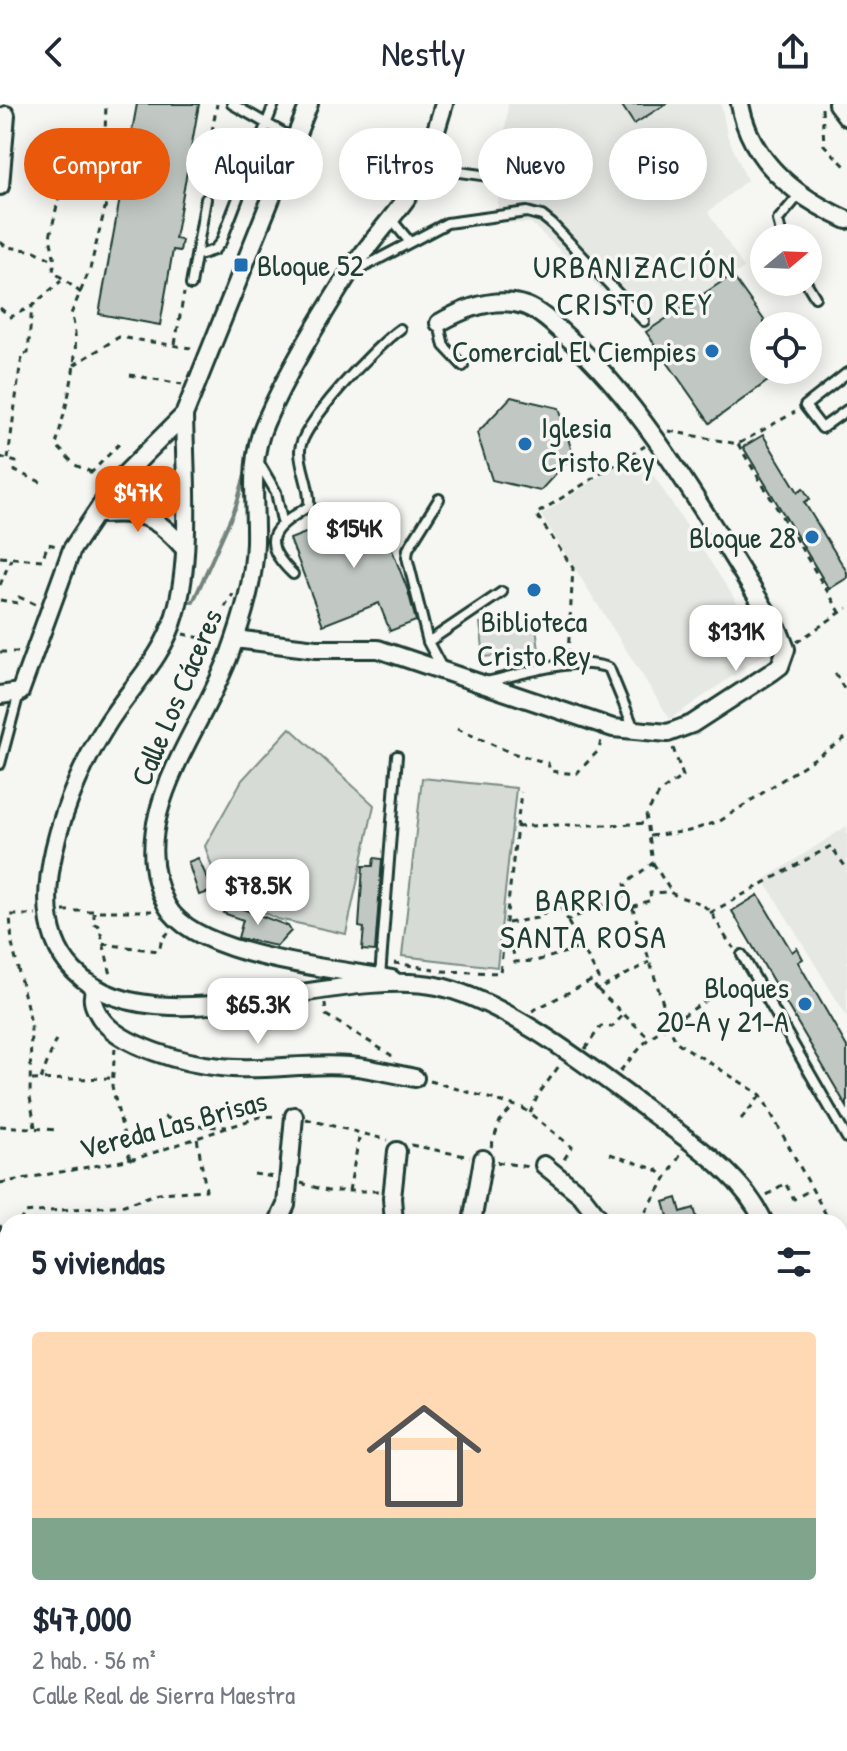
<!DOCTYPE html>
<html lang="es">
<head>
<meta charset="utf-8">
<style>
  body { margin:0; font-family:"Patrick Hand",sans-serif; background:#f2f2f3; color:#1f2937; height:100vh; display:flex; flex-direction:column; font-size:30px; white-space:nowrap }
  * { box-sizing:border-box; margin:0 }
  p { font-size:26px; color:#747a83 }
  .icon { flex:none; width:44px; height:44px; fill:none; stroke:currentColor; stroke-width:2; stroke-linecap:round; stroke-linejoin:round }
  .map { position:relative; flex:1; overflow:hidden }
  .sheet { position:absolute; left:0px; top:1110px; width:848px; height:538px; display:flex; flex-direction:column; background:#fff; border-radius:24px 24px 0 0; box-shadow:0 4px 20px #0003 }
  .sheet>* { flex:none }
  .banner { position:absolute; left:24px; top:24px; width:800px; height:72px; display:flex; gap:16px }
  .needle { width:52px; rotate:71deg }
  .tools { position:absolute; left:750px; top:120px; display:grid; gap:16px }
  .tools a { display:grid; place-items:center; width:72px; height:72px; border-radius:50%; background:#fff; box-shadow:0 4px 20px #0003; font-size:40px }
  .price { position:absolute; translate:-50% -68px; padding:0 18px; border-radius:16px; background:#fff; color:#222; font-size:26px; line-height:52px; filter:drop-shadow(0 2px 4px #0008) }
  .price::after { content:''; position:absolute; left:50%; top:48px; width:24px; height:18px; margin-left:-12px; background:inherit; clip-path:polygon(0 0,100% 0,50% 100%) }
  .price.on { background:#ea580c; color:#fff }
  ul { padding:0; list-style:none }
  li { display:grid; align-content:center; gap:16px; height:424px; padding:0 32px }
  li+li { border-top:2px solid #e0e1e3 }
  li span { display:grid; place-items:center; height:248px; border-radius:8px; color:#555 }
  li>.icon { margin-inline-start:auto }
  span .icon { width:144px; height:144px; fill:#fffc; stroke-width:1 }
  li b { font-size:34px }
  h2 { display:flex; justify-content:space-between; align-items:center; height:96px; padding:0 32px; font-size:34px }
  .tag { padding:0 28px; border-radius:36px; background:#fff; box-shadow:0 4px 20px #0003; font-size:28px; line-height:72px }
  .tag.on { background:#ea580c; color:#fff }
  header { display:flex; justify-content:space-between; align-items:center; height:104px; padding:0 32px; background:#fff; font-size:36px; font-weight:600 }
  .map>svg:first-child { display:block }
  .built { fill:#e6e8e4 }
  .green { fill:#d6dbd6; stroke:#7a8c85; stroke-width:2 }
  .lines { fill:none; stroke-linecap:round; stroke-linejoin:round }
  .stream { stroke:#72847d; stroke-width:4 }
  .building { fill:#c1c8c3; stroke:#1f3d34; stroke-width:2 }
  .lane-casing { stroke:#1f3d34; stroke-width:14 }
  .street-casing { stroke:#1f3d34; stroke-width:22 }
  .path { stroke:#1f3d34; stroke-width:3; stroke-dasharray:6 6; stroke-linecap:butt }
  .lane { stroke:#f6f6f2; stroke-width:8 }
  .street { stroke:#f6f6f2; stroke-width:16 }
  .poi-dot { fill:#1f6fb2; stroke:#f6f6f2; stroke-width:3 }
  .labels { text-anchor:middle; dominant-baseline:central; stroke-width:7; stroke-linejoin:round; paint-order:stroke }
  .poi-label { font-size:30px; fill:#1f3d34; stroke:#f6f6f2; text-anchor:end }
  .street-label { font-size:30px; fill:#1f3d34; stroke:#f6f6f2 }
  .neighbourhood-label { font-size:32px; letter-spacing:2px; fill:#1f3d34; stroke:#f6f6f2 }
</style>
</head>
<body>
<header><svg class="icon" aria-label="back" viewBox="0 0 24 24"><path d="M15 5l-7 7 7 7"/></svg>Nestly<svg class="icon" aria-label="share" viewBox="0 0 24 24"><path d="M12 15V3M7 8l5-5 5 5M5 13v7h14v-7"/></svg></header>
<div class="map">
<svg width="847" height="1647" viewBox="0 0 847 1647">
  <rect width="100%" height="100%" fill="#f6f6f2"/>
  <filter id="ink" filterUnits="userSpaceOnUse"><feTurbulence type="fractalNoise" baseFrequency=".0125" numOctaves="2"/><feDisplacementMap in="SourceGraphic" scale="16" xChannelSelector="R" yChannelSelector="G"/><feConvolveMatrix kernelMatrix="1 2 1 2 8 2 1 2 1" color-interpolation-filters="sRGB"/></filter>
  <g filter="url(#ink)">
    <path class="built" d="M508,0H721L727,31L747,76L708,108L744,164L646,228L531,119H496Z
      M638,348L769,547L670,615L541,411Z
      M847,722V913L764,776Z"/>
    <path class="green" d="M535,513L539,547L484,553L480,519Z
      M290,624L374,701L346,830L278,815L220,788L205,742L242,676Z
      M422,674L516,684L497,863L402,852Z"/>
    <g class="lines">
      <path class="stream" d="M182,497L193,498L236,402L248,361"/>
    </g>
    <path class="building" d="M137,0H199L175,135L182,136L180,147L173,146L160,221L99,210Z
      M621,0H666L634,20Z
      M732,171L764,216V266H783L710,319L646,228Z
      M511,293L559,304L573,351L540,387L492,376L477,329Z
      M763,331L798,388L803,384L810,395L804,398L847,468V474L829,485L743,343Z
      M375,402L408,487L416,517L390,527L379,499L323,521L290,435Z
      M198,754L213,787L199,791L188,758Z
      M374,754L382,755L375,847L362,846L364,824L359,823L363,762H373Z
      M758,791L792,848L797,844L803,855L798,858L847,943V1003L732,807Z
      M227,799L288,822L291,827L277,842L238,834L243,816L223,809Z
      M677,1094L681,1108L694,1104L698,1118H658L657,1115L668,1112L664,1098Z"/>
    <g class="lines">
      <defs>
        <path id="lane" d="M232,0L294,35
          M424,63L525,77L571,50
          M390,114L409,137
          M782,134L778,116L800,90
          M198,151L214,146L221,138L274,0
          M356,167L447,119L527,108L542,112L552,120L644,217
          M806,178L815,193
          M191,181L206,95
          M439,220L444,242L463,262
          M847,269L805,302L822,324L847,306
          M259,359L276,388L282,417
          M439,395L408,445L407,453L428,538L443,566
          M293,470C255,433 277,423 309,402C311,384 300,365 300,347C299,322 377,241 400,225
          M428,538L502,488
          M486,578C521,571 574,551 609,564L635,627
          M0,660L19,589
          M742,851L847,1034
          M380,873L397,652
          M0,1212L8,1228
          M840,1474L847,1470
          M0,1518L8,1536
          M843,1549L847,1552
          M71,1640L83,1647
          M811,1640L819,1647
          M54,1647L58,1640"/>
        <path id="street" d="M309,0L184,311C185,369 192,457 175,511C163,555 129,584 106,622C69,681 16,808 74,867C153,948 337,861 437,882C504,896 590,963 645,1004C688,1037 740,1067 764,1118
          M740,0C750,57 796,93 847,116
          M837,0L847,13
          M0,82L6,11
          M98,410C141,408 154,410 183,443
          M235,535L316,545H378L613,624L668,629L692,620L772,568L780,562L786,545L779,527C717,432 650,305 565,231C554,221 541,208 526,202C497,192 465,204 439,219
          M0,591L20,588L72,445L116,379L184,311
          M392,875C338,865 195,853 167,802C121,717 202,628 230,549C243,513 254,477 255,438C256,397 248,358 265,319C287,268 318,218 347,172C365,144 387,121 406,95C426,67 434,32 444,0
          M95,885C90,895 94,903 100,913C119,942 186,960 221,963C263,968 307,958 349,962C371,964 394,970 415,974
          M544,1061L581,1091L602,1118
          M278,1118L286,1101L294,1012
          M394,1118L392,1094L397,1047
          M472,1118L483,1055
          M0,1201L8,1200
          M840,1248L847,1240
          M840,1345L847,1339
          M840,1435L847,1432
          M447,1640L458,1647
          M661,1647L664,1640"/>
      </defs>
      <use href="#lane" class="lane-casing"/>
      <use href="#street" class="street-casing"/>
      <path class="path" d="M822,4L824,41L847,64
        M201,87L217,0
        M0,138L7,143L35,147L55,157
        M81,189L53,167L55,157L50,133L59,92L58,72L68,41L92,44L105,31L106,0
        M0,204L11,213L32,202L61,177
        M175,240L184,189
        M74,261L119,233L197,245
        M130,271L182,280
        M669,327L738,340L795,308
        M738,340L840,508
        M0,353L16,358L15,367L43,379
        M8,355L20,263L23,250L28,249L32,202
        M90,370L122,337
        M103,373L75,361L56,341C65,304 84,246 71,210L90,165L108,92
        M0,453L42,456L48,440L57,442
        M0,481L11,455
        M0,496L18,499L19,493L35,500
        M183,530L205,535L233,490
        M797,538L847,504
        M0,548H20
        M568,551L573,464L536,410L645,342
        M835,569L847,590
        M457,625L512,649L548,659L550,667L576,670L599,646L601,636
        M673,644L683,672L661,687L646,710L653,759L625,780L675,937L761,991L830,1118
        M517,723C560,719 603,723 646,719
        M650,732L689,727L720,717L847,633
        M653,759L670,786
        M632,803L651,796L650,789L670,788C680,795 691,795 701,800C717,810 721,831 734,844
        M63,807H152
        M94,808V820L99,822L112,875
        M710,809L831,742L847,765
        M568,818L599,874L591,877
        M508,819L537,814L558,799L568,816L628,790
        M103,840L159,847L162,835L170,827
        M503,842H512L515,858L536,857L583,843
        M394,859L434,865
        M442,867L500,869L521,688
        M598,886L649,934
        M325,899L326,911L391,951L390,956
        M532,907L591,877L598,886L649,858
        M115,944L112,982L130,1056
        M585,945L601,922L612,923L624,910
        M620,967L649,934L716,890
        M41,975L56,935
        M32,976L112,974
        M430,977L523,1004L572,1043L563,1057
        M530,1009L538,991L559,962
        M164,1013L192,1022L227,1023
        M306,1015L388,1036
        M741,1015L761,991
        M0,1022L59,1026
        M35,1023L30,993L31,919L12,840L10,811H36
        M411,1041L470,1053
        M491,1043L500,1017L514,1002
        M610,1050L657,1066L665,1073
        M497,1058L529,1063
        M254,1070L274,1073
        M0,1079L138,1054L259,1013L279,1012
        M301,1079L327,1087H380
        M349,1087L360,1029
        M767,1091L785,1079L794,1095L812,1085
        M20,1118L24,1109L124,1101L159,1089L206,1086L197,1034
        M639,1118L681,1050
        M0,1121L4,1135H0
        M840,1136L847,1148
        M840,1361L847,1369
        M545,1647L550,1640
        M603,1647L606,1640"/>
      <use href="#lane" class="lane"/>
      <use href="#street" class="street"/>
    </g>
  </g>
  <g class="poi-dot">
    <rect x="233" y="153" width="16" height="16" rx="4"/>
    <circle cx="712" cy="247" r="8"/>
    <circle cx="525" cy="340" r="8"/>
    <circle cx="812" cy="433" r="8"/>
    <circle cx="534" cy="486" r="8"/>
    <circle cx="805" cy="900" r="8"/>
  </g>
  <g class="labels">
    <g class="poi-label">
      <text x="257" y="161" text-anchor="start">Bloque 52</text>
      <text x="696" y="247">Comercial El Ciempies</text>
      <text x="541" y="323" text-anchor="start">Iglesia<tspan x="541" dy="34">Cristo Rey</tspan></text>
      <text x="796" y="433">Bloque 28</text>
      <text x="534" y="517" text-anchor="middle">Biblioteca<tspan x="534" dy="34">Cristo Rey</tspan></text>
      <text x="789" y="883">Bloques<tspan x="789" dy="34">20-A y 21-A</tspan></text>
    </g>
    <g class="street-label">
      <text transform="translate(176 593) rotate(-67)">Calle Los Cáceres</text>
      <text transform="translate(173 1020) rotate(-15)">Vereda Las Brisas</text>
    </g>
    <g class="neighbourhood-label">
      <text x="635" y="162">URBANIZACIÓN<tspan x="635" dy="37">CRISTO REY</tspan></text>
      <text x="584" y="795">BARRIO<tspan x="584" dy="37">SANTA ROSA</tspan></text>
    </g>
  </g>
</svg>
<div class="tools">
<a><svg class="needle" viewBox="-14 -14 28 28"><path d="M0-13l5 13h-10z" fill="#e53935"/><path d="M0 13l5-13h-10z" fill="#747a83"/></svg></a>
<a><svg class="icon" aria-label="locate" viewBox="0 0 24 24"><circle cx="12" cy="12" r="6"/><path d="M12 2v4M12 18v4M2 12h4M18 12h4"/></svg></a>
</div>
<b class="price on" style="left:138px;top:430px">$47K</b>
<b class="price" style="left:354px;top:466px">$154K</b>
<b class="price" style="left:736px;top:569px">$131K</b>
<b class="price" style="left:258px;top:823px">$78.5K</b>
<b class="price" style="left:258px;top:942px">$65.3K</b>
<div class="banner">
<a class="tag on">Comprar</a>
<a class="tag">Alquilar</a>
<a class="tag">Filtros</a>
<a class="tag">Nuevo</a>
<a class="tag">Piso</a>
</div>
<section class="sheet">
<h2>5 viviendas<svg class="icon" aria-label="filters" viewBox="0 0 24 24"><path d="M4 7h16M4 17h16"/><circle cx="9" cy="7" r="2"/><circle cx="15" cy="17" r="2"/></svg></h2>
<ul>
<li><span style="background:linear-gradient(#ffd9b3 75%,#7fa58c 0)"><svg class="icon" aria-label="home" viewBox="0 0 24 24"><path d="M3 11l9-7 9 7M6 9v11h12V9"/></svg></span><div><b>$47,000</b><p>2 hab. · 56 m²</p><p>Calle Real de Sierra Maestra</p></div></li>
</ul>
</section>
</div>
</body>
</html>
